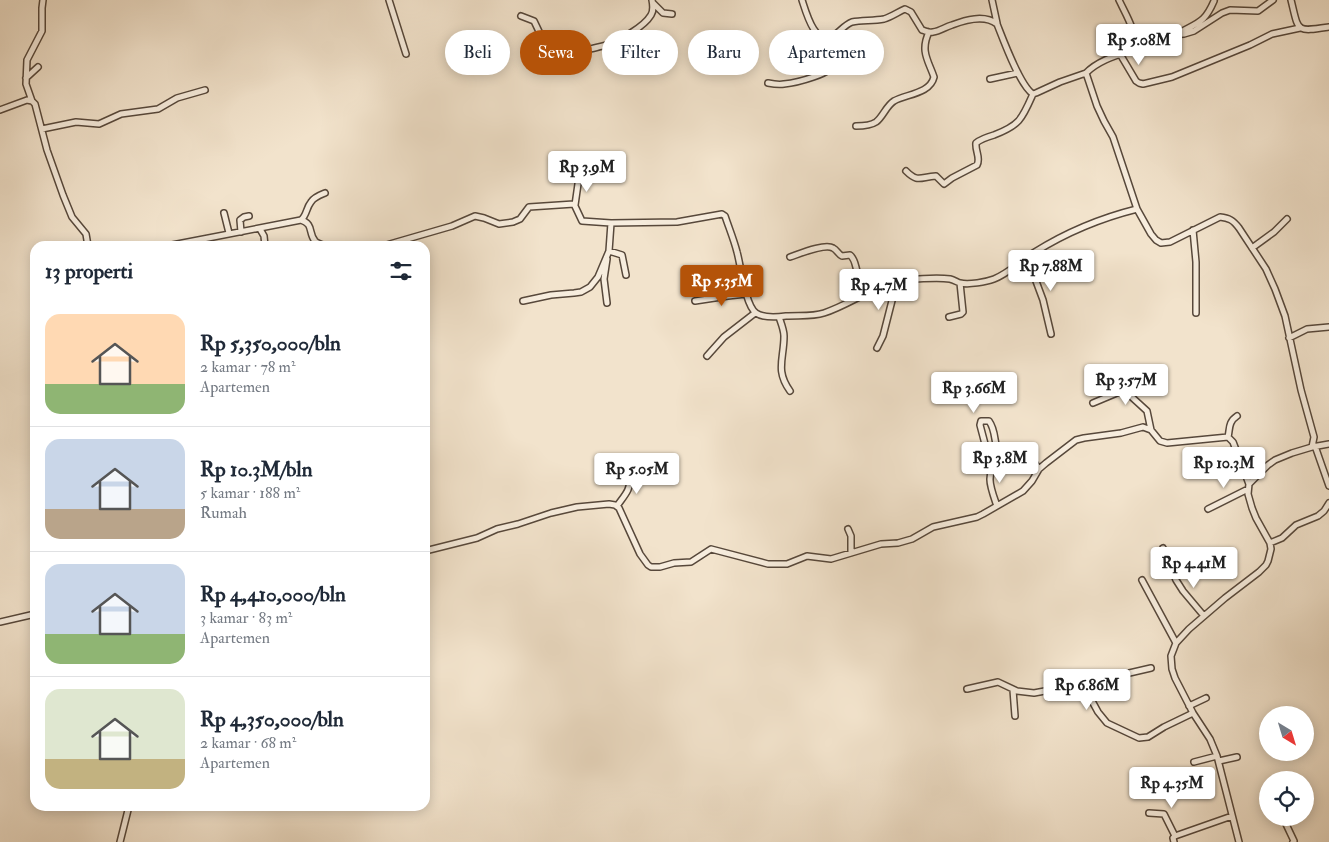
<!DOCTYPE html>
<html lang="id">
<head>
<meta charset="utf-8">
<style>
  body { margin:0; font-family:"IM FELL Double Pica",serif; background:#f2f2f3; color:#1f2937; height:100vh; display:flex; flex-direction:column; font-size:19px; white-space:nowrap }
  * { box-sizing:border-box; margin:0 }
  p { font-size:16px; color:#747a83 }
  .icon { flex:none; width:28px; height:28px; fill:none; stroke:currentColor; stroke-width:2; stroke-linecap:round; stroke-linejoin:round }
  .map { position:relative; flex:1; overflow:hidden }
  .sheet { position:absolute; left:30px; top:241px; width:400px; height:570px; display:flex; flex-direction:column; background:#fff; border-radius:15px; box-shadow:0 2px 12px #0003 }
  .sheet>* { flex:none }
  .guide { position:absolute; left:445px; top:30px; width:475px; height:45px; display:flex; gap:10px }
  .needle { width:32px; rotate:142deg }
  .controls { position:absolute; left:1259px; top:706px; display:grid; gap:10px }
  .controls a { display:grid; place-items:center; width:55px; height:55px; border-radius:50%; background:#fff; box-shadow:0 2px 12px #0003; font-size:25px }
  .price { position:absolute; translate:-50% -42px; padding:0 11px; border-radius:5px; background:#fff; color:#222; font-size:16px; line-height:32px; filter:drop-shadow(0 1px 2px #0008) }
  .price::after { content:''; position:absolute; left:50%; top:30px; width:15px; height:11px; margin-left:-8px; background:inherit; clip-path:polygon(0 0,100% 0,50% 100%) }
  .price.active { background:#b45309; color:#fff }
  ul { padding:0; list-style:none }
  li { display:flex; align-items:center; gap:15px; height:125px; padding:0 15px }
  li+li { border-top:1px solid #e0e1e3 }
  li span { display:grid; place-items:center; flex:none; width:140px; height:100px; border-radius:15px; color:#555 }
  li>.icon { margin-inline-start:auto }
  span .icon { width:60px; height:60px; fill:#fffc; stroke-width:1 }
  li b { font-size:21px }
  h2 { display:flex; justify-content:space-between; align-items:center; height:60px; padding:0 15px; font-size:21px }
  .tag { padding:0 18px; border-radius:22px; background:#fff; box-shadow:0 2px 12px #0003; font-size:18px; line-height:45px }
  .tag.active { background:#b45309; color:#fff }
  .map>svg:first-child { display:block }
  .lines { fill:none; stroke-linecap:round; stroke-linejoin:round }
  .minor-casing { stroke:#57483b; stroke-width:8 }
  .minor { stroke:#f7edde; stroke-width:5 }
</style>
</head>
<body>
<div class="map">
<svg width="1329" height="842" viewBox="0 0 1329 842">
  <rect width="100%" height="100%" fill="#f2e3cc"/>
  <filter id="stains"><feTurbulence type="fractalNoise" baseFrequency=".004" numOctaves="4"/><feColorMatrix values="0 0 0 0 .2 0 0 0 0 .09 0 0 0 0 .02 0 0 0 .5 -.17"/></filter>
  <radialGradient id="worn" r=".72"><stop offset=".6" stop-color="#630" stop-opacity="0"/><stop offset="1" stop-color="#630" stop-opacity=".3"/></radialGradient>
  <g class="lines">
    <defs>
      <path id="minor" d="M389,0L406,54
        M802,0C806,12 815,47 833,36C840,32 844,25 852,22C862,20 873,21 884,19C891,17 898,12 905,9L911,12L922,30C926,31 929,33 933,32C940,31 945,27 952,25C965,20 984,14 997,24C1003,39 1020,86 1033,94L1036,93L1060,82L1086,73
        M992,0L997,23
        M1119,0C1126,15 1137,32 1135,49C1118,55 1099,60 1086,73L1097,106L1104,121L1113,137L1137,209L1151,234L1156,240L1161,243L1170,242L1220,217C1229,218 1233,220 1239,228L1266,269L1275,289L1285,316L1301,390L1314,437L1312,447L1292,453L1275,460L1268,465L1249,484L1248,494L1252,508L1256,518L1270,543L1271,549L1268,561L1266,565L1259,572L1225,598L1189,629L1176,643L1171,656L1172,669L1175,678L1193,713L1210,739L1217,756L1239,842
        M1291,0C1299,32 1295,32 1329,27
        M653,3L663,13L672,14
        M521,16L534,21L544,42L558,48L568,60L572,61C579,58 580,52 587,50C593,48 600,47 606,45C619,41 644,27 651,15C654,10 653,5 652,0
        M1181,32C1199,22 1205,22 1214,1
        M1135,49L1170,35L1184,34L1194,31L1222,13L1230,10L1258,11L1273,0
        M1120,54L1136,81L1139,83L1143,84L1172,77L1250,45L1272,34L1300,28
        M26,78L38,67
        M990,79L1018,73
        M768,83C773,84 779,85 784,84C795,83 834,74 837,61C838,54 833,45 830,38
        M32,101L26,84L27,60L42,31V8L43,0
        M0,110L27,100L32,101L35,104L47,150L63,195L72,217L86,234L88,246
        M856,126C862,126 870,126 876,122C883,117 886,106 894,101C906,94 930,94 934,77C928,60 920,51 929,32
        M42,129L76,122L99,124L121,114L158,109L177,98L205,90
        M906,171C918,183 920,177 936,176L944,184L952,178L977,165C981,158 975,151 976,143C981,139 987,137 994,135C1020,125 1022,119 1033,94
        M575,205L579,177
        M224,213L229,233
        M301,220C307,215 306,208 311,202C314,197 320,195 325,193
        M260,229L264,236L265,246
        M1193,230L1196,262V313
        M241,232L240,220L244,217L249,216
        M167,246L301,220C314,224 308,233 315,241C318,244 324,245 327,246
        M383,246L452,226L475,216L484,218L499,224L513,222L520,219L529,207L574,204L582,221L611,223L677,222L722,214L725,216C729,228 734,240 737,252C741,266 745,305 756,313C763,318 778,317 786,316C798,315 812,317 824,313C849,305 872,287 897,282C909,279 937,277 950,279C954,280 957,282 960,283C969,285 986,282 994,279C1009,273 1022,260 1035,252C1067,232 1101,218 1137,209
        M1252,248L1274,232L1287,219
        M609,251L622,255L626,275
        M790,257C799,254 825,243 833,248C837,250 838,254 842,256L850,255C856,260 855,267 858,274C860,281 865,287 869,293
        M1027,257L1043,300L1051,334
        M607,259L604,279L607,303
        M523,301L551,295L574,293L581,292L590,287L598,277L609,251L611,223
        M695,301L728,296L746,294
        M779,317C781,323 784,330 784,336C784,359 775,370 790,391
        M949,317L961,314L963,312L960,283
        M1289,338L1307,329L1329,327
        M877,348L883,336L897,281
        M707,356L724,337L755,313
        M1117,379L1124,390
        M1093,403L1124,390L1147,411L1151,430
        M1228,437C1230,429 1228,422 1237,416
        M1315,446L1329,486
        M1312,447L1329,444
        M998,455H994L991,453L985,444L980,425L981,421H989C997,432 993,444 1000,456
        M617,506C623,497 632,489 629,478
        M997,506C989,483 986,478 998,455L1000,456L1024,455L1031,458L1039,469
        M1208,509L1248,489
        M848,529L851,536V553
        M1270,543L1282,538L1296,525L1318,516L1324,511L1329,503
        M1163,548L1176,580L1183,591L1204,616
        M425,551L477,538L497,529L518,524L551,513L577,507L609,504L615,505L619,508L640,554L648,565L651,567H660L674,563L691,562L711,549L768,564H787L807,556L831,559L881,544L898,543L912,539L933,527L977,517L983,514L1023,491L1032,481L1039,469L1046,463L1076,440L1084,438L1121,433L1143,427L1151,430L1160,441L1167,443L1228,437L1233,442L1249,484
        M1142,580L1176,643
        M0,622L35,614
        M967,689L998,682L1017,691L1034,693L1077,685L1081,686L1086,690L1098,712L1107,723L1139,738L1148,737L1164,727L1193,713
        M1013,690L1015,716
        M1086,690L1112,677L1151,668
        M1189,706L1206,698
        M1219,761L1237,757
        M1194,762L1217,756
        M1149,813L1164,814L1175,836
        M1285,822L1294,841L1293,842
        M120,842L129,806
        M1174,842L1173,838L1175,836L1232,816"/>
    </defs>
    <use href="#minor" class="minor-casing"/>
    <use href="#minor" class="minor"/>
  </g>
  <rect width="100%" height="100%" filter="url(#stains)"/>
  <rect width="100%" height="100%" fill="url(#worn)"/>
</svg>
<div class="controls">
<a><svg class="needle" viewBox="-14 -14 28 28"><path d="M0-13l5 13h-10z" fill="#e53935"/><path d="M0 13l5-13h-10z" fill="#747a83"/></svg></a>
<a><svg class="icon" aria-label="locate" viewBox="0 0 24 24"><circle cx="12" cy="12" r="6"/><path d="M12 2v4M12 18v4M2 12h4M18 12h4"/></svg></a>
</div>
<b class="price" style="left:1139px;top:66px">Rp 5.08M</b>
<b class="price" style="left:587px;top:193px">Rp 3.9M</b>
<b class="price" style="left:1051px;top:292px">Rp 7.88M</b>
<b class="price active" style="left:722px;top:307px">Rp 5.35M</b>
<b class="price" style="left:879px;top:311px">Rp 4.7M</b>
<b class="price" style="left:1126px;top:406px">Rp 3.57M</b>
<b class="price" style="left:974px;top:414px">Rp 3.66M</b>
<b class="price" style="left:1000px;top:484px">Rp 3.8M</b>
<b class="price" style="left:1224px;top:489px">Rp 10.3M</b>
<b class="price" style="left:637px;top:495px">Rp 5.05M</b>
<b class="price" style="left:1194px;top:589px">Rp 4.41M</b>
<b class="price" style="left:1087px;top:711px">Rp 6.86M</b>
<b class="price" style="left:1172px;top:809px">Rp 4.35M</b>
<div class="guide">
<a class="tag">Beli</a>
<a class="tag active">Sewa</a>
<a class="tag">Filter</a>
<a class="tag">Baru</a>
<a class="tag">Apartemen</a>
</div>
<section class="sheet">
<h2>13 properti<svg class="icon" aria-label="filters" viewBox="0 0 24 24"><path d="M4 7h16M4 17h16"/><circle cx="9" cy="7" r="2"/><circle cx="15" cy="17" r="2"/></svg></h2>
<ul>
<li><span style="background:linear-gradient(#ffd9b3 70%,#8fb573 0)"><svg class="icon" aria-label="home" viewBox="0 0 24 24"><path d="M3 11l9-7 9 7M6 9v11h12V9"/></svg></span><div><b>Rp 5,350,000/bln</b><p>2 kamar · 78 m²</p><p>Apartemen</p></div></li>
<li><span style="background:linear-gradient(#c9d6e8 70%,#b9a48a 0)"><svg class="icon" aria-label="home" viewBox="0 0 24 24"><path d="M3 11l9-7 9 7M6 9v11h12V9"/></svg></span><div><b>Rp 10.3M/bln</b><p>5 kamar · 188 m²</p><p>Rumah</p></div></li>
<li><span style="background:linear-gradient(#c9d6e8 70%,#8fb573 0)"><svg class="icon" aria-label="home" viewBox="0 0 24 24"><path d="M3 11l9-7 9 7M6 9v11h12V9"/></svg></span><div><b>Rp 4,410,000/bln</b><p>3 kamar · 83 m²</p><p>Apartemen</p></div></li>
<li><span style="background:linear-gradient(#dfe7d0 70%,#c2b280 0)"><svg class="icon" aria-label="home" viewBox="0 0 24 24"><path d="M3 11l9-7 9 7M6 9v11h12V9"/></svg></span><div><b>Rp 4,350,000/bln</b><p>2 kamar · 68 m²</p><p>Apartemen</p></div></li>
</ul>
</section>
</div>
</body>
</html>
